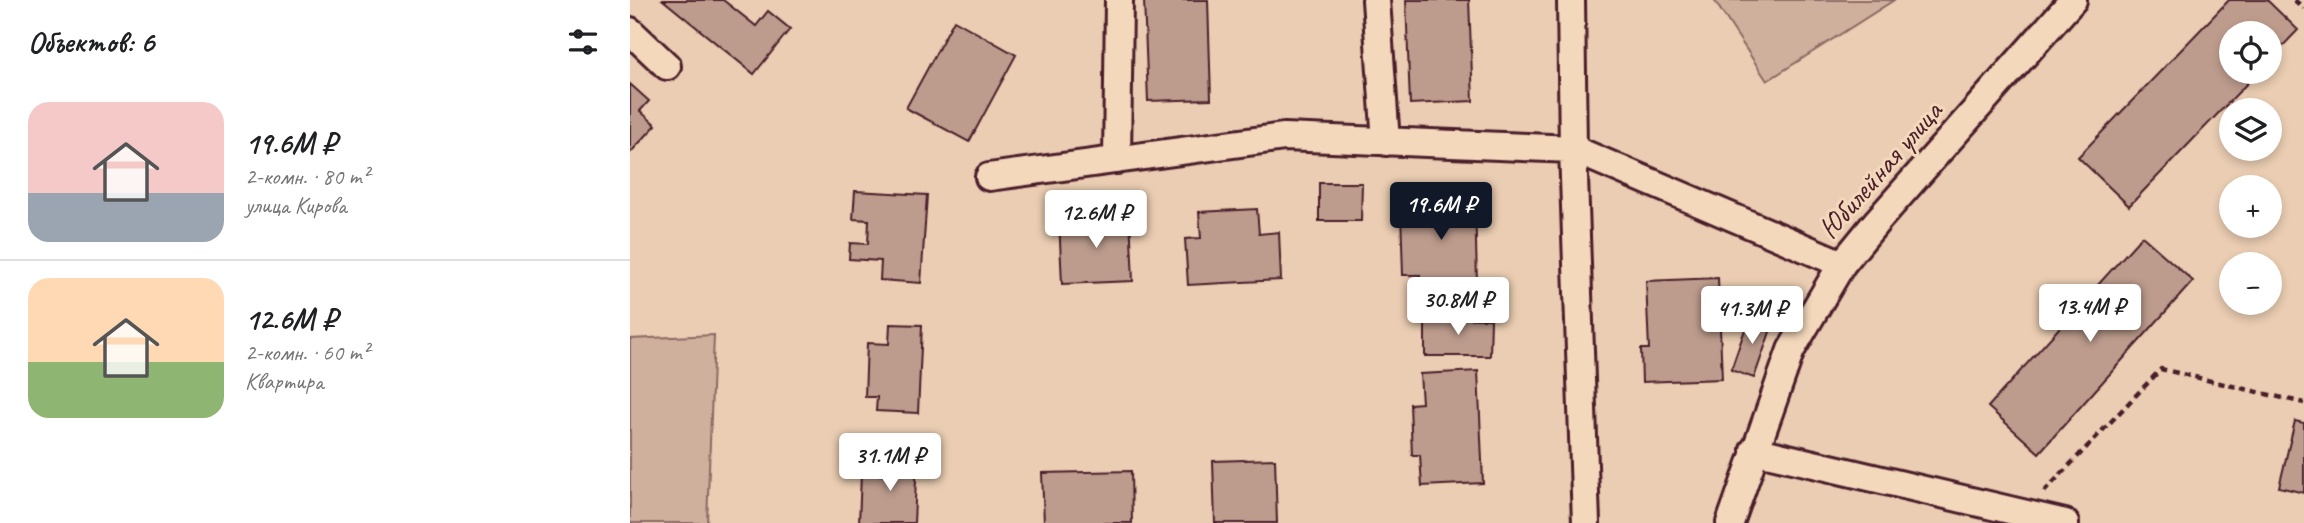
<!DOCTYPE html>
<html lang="ru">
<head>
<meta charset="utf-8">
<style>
  body { margin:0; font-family:Caveat,sans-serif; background:#f6f6f6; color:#202124; height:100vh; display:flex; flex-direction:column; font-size:26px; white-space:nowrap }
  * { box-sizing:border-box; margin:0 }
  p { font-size:23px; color:#757577 }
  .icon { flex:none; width:38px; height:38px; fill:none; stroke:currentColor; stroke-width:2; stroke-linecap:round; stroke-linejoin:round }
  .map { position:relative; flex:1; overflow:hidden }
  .sheet { display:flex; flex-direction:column; background:#fff; width:630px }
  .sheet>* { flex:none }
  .fabs { position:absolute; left:1589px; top:21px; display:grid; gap:14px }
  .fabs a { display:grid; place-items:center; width:63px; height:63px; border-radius:50%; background:#fff; box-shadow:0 4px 10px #0003; font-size:35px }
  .price { position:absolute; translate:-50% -60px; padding:0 16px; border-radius:7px; background:#fff; color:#222; font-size:23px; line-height:46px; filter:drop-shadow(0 2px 4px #0008) }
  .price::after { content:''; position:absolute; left:50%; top:42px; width:21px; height:16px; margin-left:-10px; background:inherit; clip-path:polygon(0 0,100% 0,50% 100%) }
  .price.active { background:#111827; color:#fff }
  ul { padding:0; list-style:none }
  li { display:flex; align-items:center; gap:21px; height:175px; padding:0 28px }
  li+li { border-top:2px solid #e0e0e0 }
  li span { display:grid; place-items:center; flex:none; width:196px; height:140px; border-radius:21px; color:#555 }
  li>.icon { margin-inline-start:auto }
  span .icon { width:84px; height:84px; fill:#fffc; stroke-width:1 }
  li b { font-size:30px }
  h2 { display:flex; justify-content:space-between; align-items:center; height:84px; padding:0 28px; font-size:30px }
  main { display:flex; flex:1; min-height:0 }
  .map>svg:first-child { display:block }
  .green { fill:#cfb09c; stroke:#8c6864; stroke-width:2 }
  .building { fill:#bd9c8d; stroke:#4a1f2b; stroke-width:2 }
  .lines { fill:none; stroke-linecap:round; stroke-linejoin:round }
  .minor-casing { stroke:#4a1f2b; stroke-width:32 }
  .path { stroke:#4a1f2b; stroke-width:4.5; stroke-dasharray:7 5; stroke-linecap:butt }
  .minor { stroke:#f4d8bb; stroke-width:26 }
  .labels { text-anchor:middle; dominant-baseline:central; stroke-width:6; stroke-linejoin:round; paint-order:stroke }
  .street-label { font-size:30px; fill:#4a1f2b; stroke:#f4d8bb }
</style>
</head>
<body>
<main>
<section class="sheet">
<h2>Объектов: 6<svg class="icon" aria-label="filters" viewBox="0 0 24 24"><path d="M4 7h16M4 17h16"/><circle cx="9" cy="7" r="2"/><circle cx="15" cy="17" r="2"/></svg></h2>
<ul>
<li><span style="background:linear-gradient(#f6c9c9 65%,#9aa5b1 0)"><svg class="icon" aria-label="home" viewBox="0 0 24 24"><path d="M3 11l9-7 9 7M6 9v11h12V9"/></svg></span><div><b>19.6M ₽</b><p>2-комн. · 80 m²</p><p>улица Кирова</p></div></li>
<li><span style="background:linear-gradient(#ffd9b3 60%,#8fb573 0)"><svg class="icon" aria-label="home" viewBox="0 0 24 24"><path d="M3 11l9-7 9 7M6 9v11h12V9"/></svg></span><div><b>12.6M ₽</b><p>2-комн. · 60 m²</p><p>Квартира</p></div></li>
</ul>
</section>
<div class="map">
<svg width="1674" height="523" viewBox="0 0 1674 523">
  <rect width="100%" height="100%" fill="#eacdb2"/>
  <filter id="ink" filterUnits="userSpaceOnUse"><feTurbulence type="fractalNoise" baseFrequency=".0143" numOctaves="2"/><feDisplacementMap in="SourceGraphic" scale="14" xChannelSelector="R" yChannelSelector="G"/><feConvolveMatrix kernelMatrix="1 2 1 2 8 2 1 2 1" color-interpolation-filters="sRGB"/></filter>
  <g filter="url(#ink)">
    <path class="green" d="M1084,0H1264L1137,81Z
      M84,335L77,523H0V339Z"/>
    <path class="building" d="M33,0H93L126,26L138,11L160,29L124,74Z
      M514,0H578L581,99L518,101Z
      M776,0H839L843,101L780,104Z
      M1599,0H1637L1668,30L1640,59V33H1601V72H1628L1499,206L1448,157Z
      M324,20L386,55L339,142L276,108Z
      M0,84L19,101L10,111L26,125L0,153Z
      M689,183H732L731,221H689Z
      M225,191L297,195L291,283L250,280L251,261L219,259L220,243L238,244L239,220L223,219Z
      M845,197L847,285L790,287V275H773L771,211H788L787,199Z
      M627,209L629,234L649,232L651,280L558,285L555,239L571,238L569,212Z
      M500,216L503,281L432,284L429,219Z
      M1512,236L1563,281L1409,453L1358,407Z
      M1088,278L1092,379L1012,382L1011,349H1019L1016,281Z
      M1120,315L1143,323L1124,378L1101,370Z
      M795,318L861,319L860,356H795Z
      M260,324L292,325L288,413L246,411L247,397H235L237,343L259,344Z
      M848,371L853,483L792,486L790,455H782L780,404L792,403L790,374Z
      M1665,421L1674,423V493L1649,487Z
      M254,456L287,457L284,523H229L231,474L254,475Z
      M645,459L647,523H585L583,461Z
      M501,471L502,523H414L412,473Z"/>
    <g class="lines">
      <defs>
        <path id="minor" d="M746,0L756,142
          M941,0L943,149L956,523
          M0,31L37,66
          M487,160L489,0
          M359,177L654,137L943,149L1212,264
          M1124,450L1435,523
          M1100,523L1161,350L1212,264L1248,220L1443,0"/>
      </defs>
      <use href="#minor" class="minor-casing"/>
      <path class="path" d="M1664,0L1674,8
        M1414,492L1531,369L1674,403"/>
      <use href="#minor" class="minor"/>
    </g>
  </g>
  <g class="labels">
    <g class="street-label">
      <text transform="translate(1250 170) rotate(-49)">Юбилейная улица</text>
    </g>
  </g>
</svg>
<div class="fabs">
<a><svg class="icon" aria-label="locate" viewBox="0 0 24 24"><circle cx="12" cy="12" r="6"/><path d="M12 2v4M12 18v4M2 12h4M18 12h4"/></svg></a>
<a><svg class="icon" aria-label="layers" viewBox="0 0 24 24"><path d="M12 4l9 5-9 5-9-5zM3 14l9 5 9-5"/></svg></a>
<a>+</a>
<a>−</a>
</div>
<b class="price active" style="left:811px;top:242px">19.6M ₽</b>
<b class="price" style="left:466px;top:250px">12.6M ₽</b>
<b class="price" style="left:828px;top:337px">30.8M ₽</b>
<b class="price" style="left:1460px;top:344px">13.4M ₽</b>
<b class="price" style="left:1122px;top:346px">41.3M ₽</b>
<b class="price" style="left:260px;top:493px">31.1M ₽</b>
</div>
</main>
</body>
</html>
